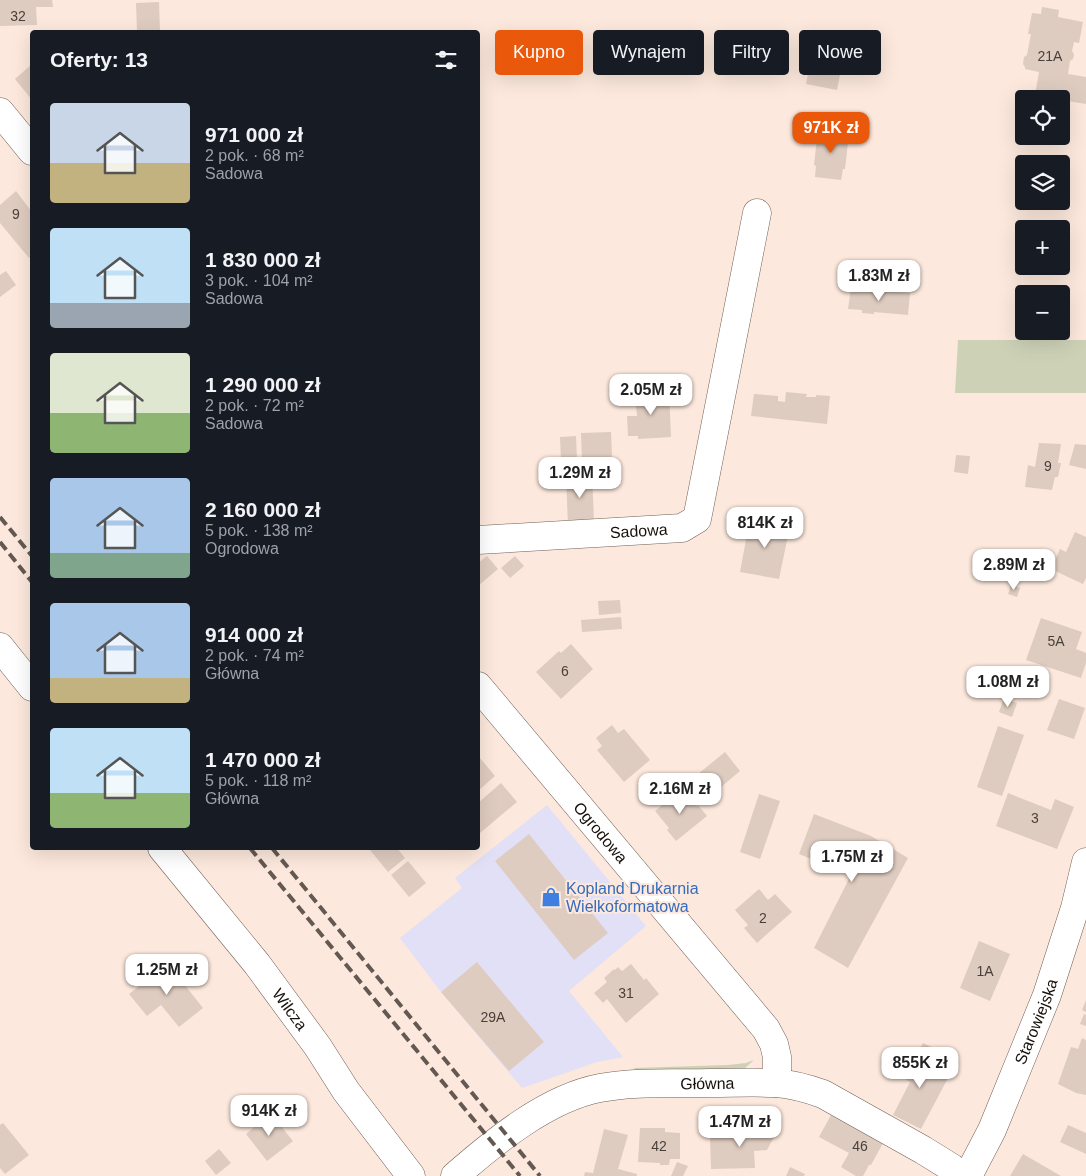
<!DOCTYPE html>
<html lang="pl">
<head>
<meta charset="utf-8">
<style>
  body { margin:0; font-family:Arial,sans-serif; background:#20242c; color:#f1f3f6; height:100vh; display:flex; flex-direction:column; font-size:19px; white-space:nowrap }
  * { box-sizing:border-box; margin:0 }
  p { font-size:16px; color:#9ea1a6 }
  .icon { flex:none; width:28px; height:28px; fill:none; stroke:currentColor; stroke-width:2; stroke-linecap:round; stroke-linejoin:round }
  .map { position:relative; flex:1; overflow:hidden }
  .drawer { position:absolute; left:30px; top:30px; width:450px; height:820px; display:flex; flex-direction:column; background:#171b24; border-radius:5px; box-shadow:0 5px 20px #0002 }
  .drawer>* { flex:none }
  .guide { position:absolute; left:495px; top:30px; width:475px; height:45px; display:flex; gap:10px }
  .tools { position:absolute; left:1015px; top:90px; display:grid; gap:10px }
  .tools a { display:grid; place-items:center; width:55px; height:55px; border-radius:5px; background:#171b24; box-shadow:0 5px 20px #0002; font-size:25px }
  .price { position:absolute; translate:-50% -42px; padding:0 11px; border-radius:10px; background:#fff; color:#222; font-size:16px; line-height:32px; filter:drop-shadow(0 1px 2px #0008) }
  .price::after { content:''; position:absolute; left:50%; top:30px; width:15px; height:11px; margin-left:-8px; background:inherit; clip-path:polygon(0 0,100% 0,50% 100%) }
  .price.selected { background:#ea580c; color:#fff }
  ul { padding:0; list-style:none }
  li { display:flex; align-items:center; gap:15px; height:125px; padding:0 20px }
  li span { display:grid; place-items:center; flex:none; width:140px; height:100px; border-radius:5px; color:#555 }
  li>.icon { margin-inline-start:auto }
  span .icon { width:60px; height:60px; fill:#fffc; stroke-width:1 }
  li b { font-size:21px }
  h2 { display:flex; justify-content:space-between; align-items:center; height:60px; padding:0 20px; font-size:21px }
  .pill { padding:0 18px; border-radius:5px; background:#171b24; box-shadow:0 5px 20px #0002; font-size:18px; line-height:45px }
  .pill.selected { background:#ea580c; color:#fff }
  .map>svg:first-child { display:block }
  .commercial { fill:#e2e0f6 }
  .green { fill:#cdd2b7 }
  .building { fill:#dfccc0 }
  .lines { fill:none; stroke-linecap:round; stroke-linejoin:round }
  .minor-casing { stroke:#716056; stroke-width:29 }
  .minor { stroke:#fff; stroke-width:28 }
  .rail { stroke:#645952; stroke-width:4; stroke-dasharray:10 5; stroke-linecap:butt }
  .labels { text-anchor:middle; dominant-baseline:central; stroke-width:4; stroke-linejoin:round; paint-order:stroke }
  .number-label { font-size:14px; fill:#493f39 }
  .street-label { font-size:16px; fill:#17100c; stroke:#fce8dc }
  .shop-label { font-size:16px; fill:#366cbe; stroke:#fce8dc; text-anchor:start }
</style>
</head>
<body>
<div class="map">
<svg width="1086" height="1176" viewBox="0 0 1086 1176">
  <rect width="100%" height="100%" fill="#fce8dc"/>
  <path class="commercial" d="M547,805L646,926L569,991L623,1057L597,1062L522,1088L441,992L400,938L462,888L455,878Z"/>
  <path class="green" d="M958,340H1086V393H955Z
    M754,1060L744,1069L638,1073L634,1068L728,1065L746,1063Z"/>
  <path class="building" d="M0,0H52L53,7H36L37,25L0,26Z
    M159,2L160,32H137L136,3Z
    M1042,7L1059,10L1058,17L1083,22L1079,43L1074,42L1072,51L1074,54L1073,59L1070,61L1068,74L1086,77V104L1061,100V99L1035,95L1039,72L1025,69V67L1023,64L1024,57L1027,55L1031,34H1028L1032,13L1041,14Z
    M811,58L842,64L837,90L806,84Z
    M32,64V100L15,79Z
    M834,128L843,129L846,134H849L845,169H843L841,180L815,177L816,166L814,165L818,130L830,132Z
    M16,191L32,212V256L29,258L0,223V205Z
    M6,271L16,285L0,297V275Z
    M851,288L910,293L908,315L874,312V314L862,313V310L848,309Z
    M669,391L671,437L638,439V436H628L627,416H637L635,393Z
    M786,392L807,394L806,397H816V395L830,396L827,424L751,416L754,394L778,396V401L785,402Z
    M611,432L612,457L582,459L581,433Z
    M576,436L577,460H561L560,437Z
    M1039,443L1061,444L1058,463H1061L1058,477H1055L1052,490L1025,487L1028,465L1035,467Z
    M1075,444L1086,445V469L1069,465Z
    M956,455L970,456L968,474L954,472Z
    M592,473L594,523L568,526L566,474Z
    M750,518L790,526L779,579L740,572Z
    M1075,532L1086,537V578L1083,584L1051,569L1060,549L1066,552Z
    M487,556L498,569L478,586V563Z
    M515,556L524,566L510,578L501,568Z
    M1011,585L1020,588L1017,597L1008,594Z
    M620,600L621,613L599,615L598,601Z
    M621,617L622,629L582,632L581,620Z
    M1041,618L1082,632L1076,649L1086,653V663L1081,678L1026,660Z
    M571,644L593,669L561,699L536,672L559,651L561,653Z
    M1004,698L1017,703L1012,717L999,712Z
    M1059,699L1085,708L1074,739L1047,730Z
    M612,725L618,733L624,729L650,760L624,782L597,750L602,746L596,738Z
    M998,726L1024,735L1002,796L977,787Z
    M725,752L740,771L714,793L698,774Z
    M480,758L495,776L478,791V760Z
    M501,783L517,802L480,833L478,830V803Z
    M682,789L696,806L698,805L707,816L676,841L667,830L669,828L655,811Z
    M1008,793L1051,810L1055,799L1074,807L1057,849L996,826Z
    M759,794L780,801L760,859L740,852Z
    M814,814L871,836L908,858L848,968L814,948L851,875L799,854Z
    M529,834L608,933L574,960L495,861Z
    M374,848H397L405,858L388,872L370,850Z
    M408,861L426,883L409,897L391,875Z
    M759,889L768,900L775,894L792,912L757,943L744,928L748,925L735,910Z
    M979,941L1010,954L990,1001L960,988Z
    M477,962L544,1042L509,1071L441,992Z
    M168,964L203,1008L179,1027L161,1005L147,1016L129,994Z
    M631,964L644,980L646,978L659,994L626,1023L607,999L603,1003L594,993L607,982L604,978L614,969L615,970L618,967L622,971Z
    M1086,1000V1012L1082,1010Z
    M1084,1014L1086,1015V1026L1080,1024Z
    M1082,1038L1086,1040V1095L1076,1093L1058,1084L1071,1047L1078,1049Z
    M923,1043L940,1051L936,1060L929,1056L924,1066L948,1078L921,1129L893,1115L910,1082L902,1077L911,1059L914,1060Z
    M271,1114L293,1141L267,1161L246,1134L259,1123V1119L263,1115L268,1116Z
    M831,1115L883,1143L871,1165H869L863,1176H856L841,1167L849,1153L819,1137Z
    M3,1123L29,1155L5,1174L0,1168V1125Z
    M1068,1125L1086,1133V1154L1060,1142Z
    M780,1126L767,1150L754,1151L755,1168L711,1169L710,1136L754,1134L753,1127Z
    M640,1128H665V1132L680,1133V1159H670L669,1165H660V1163L638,1162Z
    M604,1129L628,1135L618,1169L637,1174V1176H584L585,1172L593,1173Z
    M219,1149L231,1163L216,1175L205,1161Z
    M1023,1154L1061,1176H1010Z
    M677,1162L688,1166L683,1176H671Z
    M790,1167L805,1174L804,1176H786Z"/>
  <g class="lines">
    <defs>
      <g id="minor">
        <path d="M0,112L32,151"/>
        <path id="s1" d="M478,540L682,528L697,519L757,213"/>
        <path d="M0,647L32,687"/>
        <path id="s2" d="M478,686L766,1029L774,1044L777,1057V1083"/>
        <path id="s3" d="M162,848L257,964L318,1047L346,1091L411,1176"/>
        <path id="s4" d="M455,1176C494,1142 547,1098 600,1088C636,1081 674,1084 710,1083C732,1083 754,1082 775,1083C791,1084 809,1089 823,1094L923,1150L952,1168L963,1176"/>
        <path id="s5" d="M968,1176L992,1130L1047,995L1075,908L1086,862"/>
      </g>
    </defs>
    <use href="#minor" class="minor-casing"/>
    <use href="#minor" class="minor"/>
    <path class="rail" d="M0,517L32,556
      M0,542L32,582
      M250,848L520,1176
      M272,848L540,1176"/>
  </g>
  <defs>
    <symbol id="shop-bare" viewBox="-9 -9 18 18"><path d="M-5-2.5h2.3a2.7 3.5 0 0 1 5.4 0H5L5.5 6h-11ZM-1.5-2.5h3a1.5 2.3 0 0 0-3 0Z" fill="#3f7fe0" stroke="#fce8dc" stroke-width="2.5" paint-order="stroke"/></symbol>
  </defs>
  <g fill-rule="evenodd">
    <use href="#shop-bare" x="537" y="883" width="28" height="28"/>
  </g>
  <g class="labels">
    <g class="number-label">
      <text x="18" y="16">32</text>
      <text x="1050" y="56">21A</text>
      <text x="16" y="214">9</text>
      <text x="1048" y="466">9</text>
      <text x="1056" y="641">5A</text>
      <text x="565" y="671">6</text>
      <text x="1035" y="818">3</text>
      <text x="763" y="918">2</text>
      <text x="985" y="971">1A</text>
      <text x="626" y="993">31</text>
      <text x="493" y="1017">29A</text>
      <text x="659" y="1146">42</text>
      <text x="860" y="1146">46</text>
    </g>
    <g class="street-label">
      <text stroke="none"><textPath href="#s1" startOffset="161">Sadowa</textPath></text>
      <text stroke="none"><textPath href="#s2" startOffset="191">Ogrodowa</textPath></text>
      <text stroke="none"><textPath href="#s3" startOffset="206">Wilcza</textPath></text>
      <text stroke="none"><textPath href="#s5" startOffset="169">Starowiejska</textPath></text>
      <text stroke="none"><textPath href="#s4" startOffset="279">Główna</textPath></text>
    </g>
    <g class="shop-label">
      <text x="566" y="888">Kopland Drukarnia<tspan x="566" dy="18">Wielkoformatowa</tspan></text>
    </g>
  </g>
</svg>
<div class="tools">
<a><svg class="icon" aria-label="locate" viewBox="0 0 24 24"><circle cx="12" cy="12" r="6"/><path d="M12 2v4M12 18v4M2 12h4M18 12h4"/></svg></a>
<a><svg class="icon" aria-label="layers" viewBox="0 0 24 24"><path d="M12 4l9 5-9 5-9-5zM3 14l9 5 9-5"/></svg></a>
<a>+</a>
<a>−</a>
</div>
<b class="price selected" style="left:831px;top:154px">971K zł</b>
<b class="price" style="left:879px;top:302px">1.83M zł</b>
<b class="price" style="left:651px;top:416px">2.05M zł</b>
<b class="price" style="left:580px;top:499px">1.29M zł</b>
<b class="price" style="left:765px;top:549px">814K zł</b>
<b class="price" style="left:1014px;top:591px">2.89M zł</b>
<b class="price" style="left:1008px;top:708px">1.08M zł</b>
<b class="price" style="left:680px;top:815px">2.16M zł</b>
<b class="price" style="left:852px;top:883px">1.75M zł</b>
<b class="price" style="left:167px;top:996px">1.25M zł</b>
<b class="price" style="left:920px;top:1089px">855K zł</b>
<b class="price" style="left:269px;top:1137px">914K zł</b>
<b class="price" style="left:740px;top:1148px">1.47M zł</b>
<div class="guide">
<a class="pill selected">Kupno</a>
<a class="pill">Wynajem</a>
<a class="pill">Filtry</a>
<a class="pill">Nowe</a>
</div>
<section class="drawer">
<h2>Oferty: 13<svg class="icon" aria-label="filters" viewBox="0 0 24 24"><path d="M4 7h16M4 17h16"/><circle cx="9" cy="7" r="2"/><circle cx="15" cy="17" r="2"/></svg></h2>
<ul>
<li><span style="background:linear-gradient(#c9d6e8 60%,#c2b280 0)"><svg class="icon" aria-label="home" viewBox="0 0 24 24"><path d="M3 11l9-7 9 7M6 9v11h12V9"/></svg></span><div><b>971 000 zł</b><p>2 pok. · 68 m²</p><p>Sadowa</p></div></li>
<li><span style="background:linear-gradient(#bfe0f5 75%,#9aa5b1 0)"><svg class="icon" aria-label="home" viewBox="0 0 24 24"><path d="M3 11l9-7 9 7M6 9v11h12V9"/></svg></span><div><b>1 830 000 zł</b><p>3 pok. · 104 m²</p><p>Sadowa</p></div></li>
<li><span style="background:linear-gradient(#dfe7d0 60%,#8fb573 0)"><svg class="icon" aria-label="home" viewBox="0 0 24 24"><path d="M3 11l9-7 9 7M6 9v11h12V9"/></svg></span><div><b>1 290 000 zł</b><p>2 pok. · 72 m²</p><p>Sadowa</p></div></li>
<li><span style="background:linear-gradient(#a9c7e8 75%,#7fa58c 0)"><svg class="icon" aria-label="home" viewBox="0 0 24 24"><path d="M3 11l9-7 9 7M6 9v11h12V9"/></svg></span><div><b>2 160 000 zł</b><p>5 pok. · 138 m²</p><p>Ogrodowa</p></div></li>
<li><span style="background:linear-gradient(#a9c7e8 75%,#c2b280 0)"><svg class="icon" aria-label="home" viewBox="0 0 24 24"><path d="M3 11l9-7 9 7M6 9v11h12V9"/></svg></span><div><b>914 000 zł</b><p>2 pok. · 74 m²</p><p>Główna</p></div></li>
<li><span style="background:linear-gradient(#bfe0f5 65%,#8fb573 0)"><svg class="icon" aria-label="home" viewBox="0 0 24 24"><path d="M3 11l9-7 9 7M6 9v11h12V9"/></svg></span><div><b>1 470 000 zł</b><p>5 pok. · 118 m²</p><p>Główna</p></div></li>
</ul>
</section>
</div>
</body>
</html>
